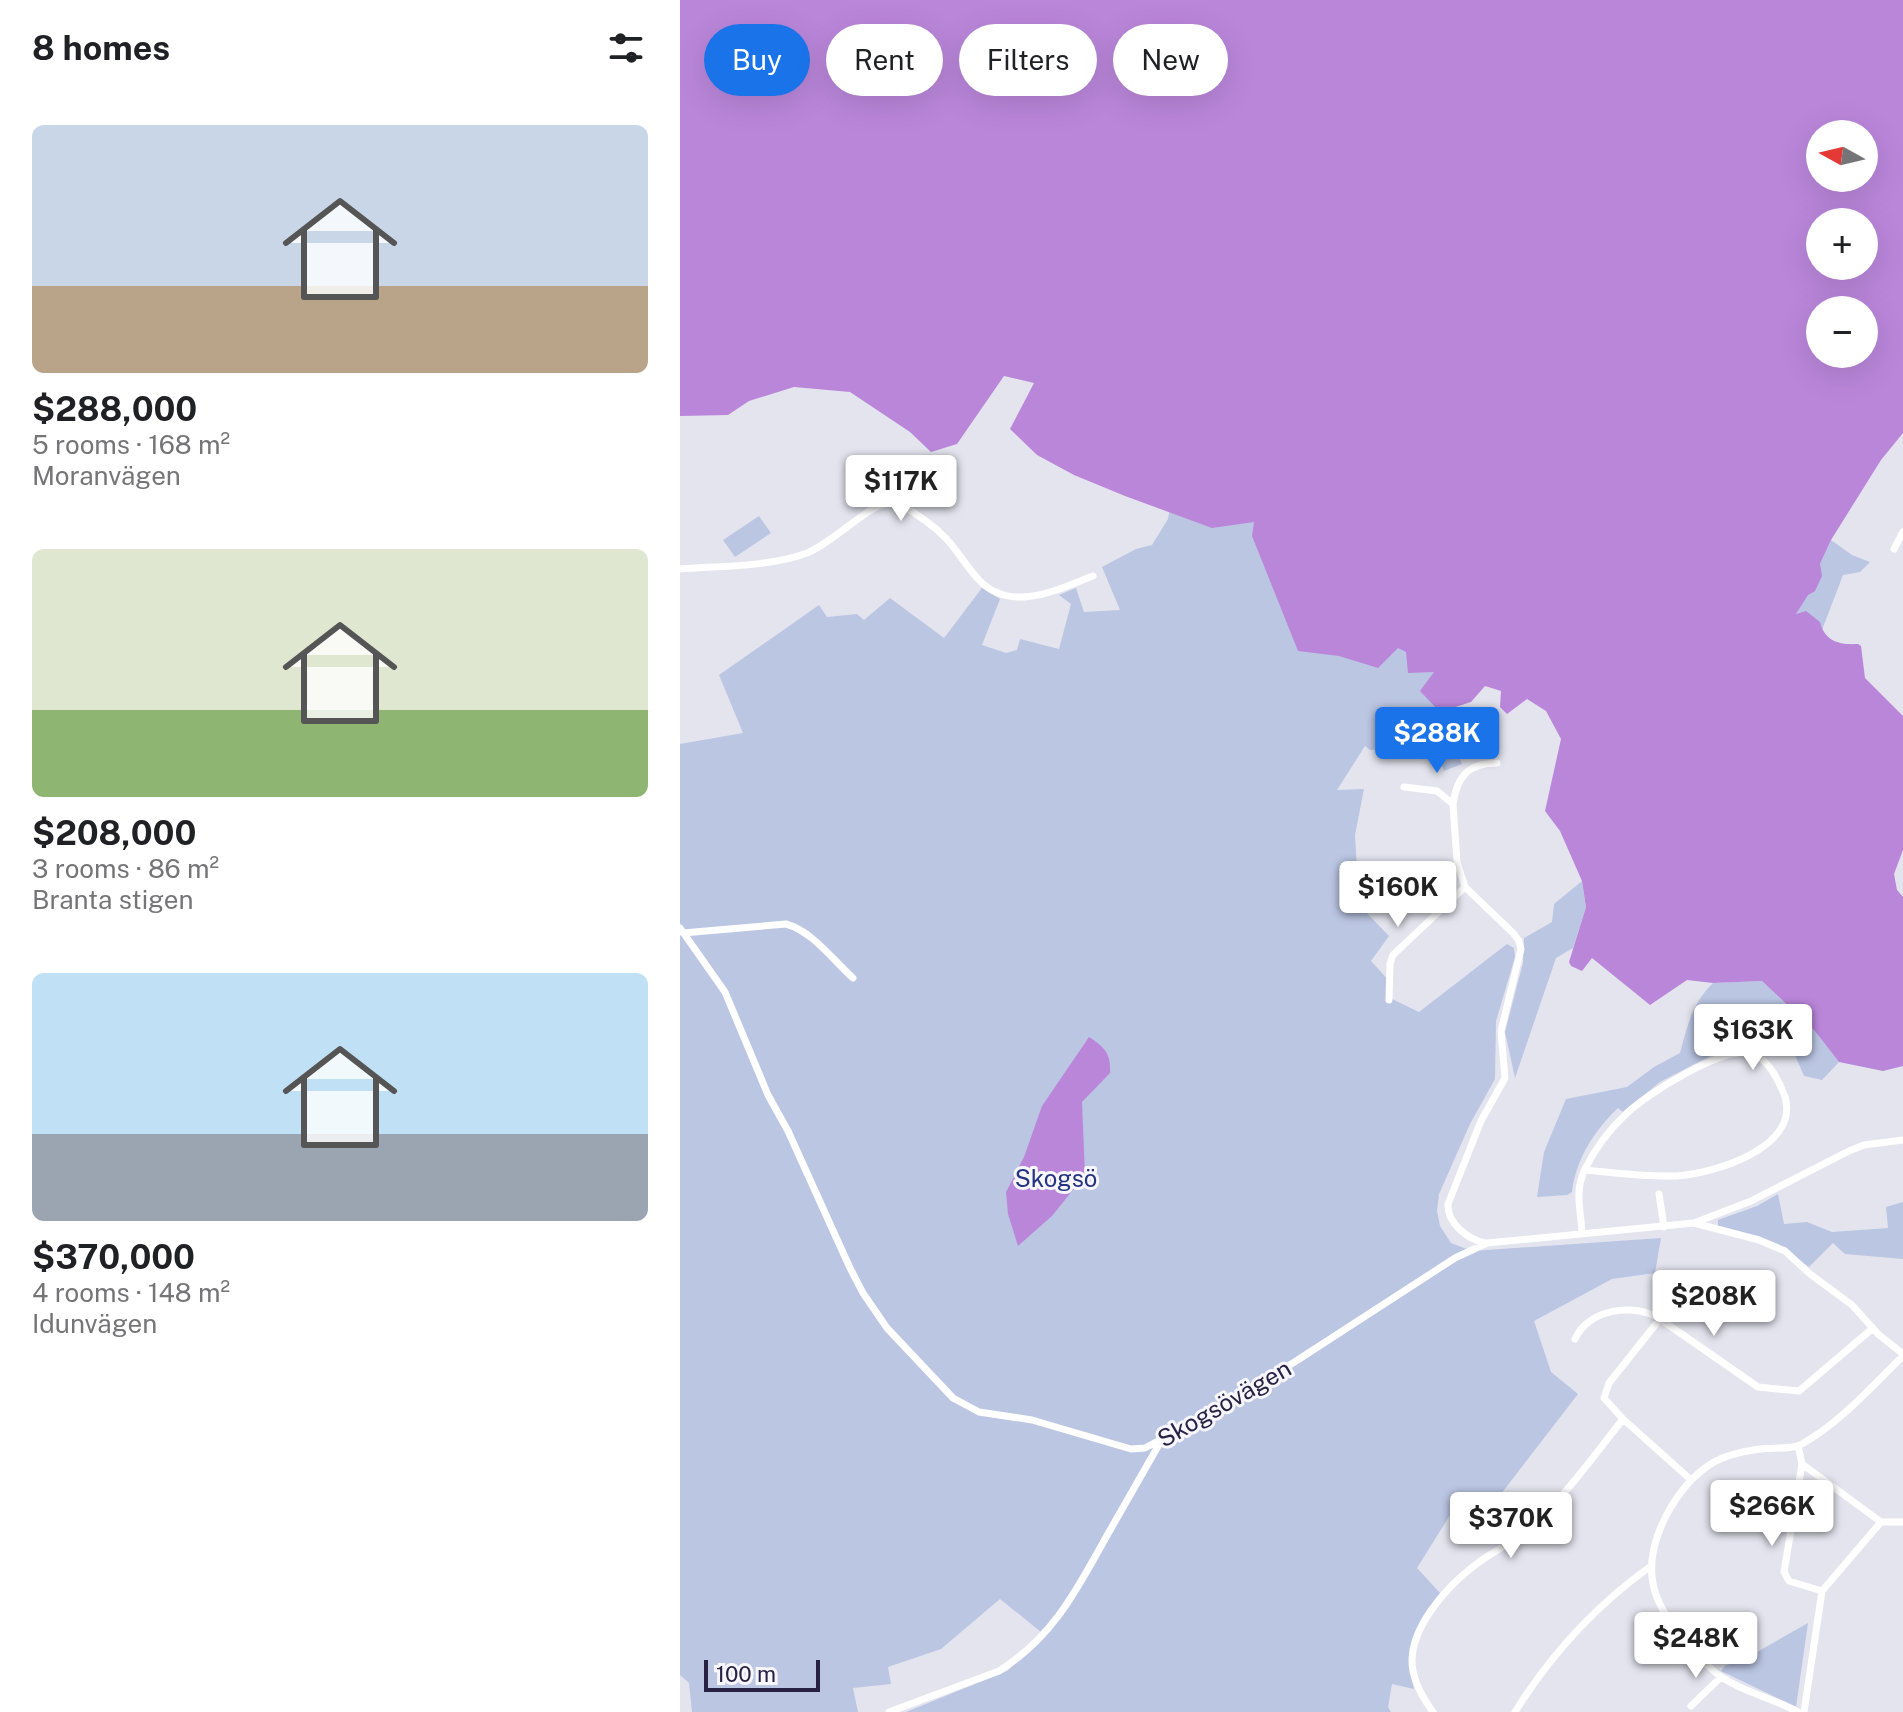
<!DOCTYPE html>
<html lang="en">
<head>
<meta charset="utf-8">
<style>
  body { margin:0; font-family:"Public Sans",sans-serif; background:#f6f6f6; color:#202124; height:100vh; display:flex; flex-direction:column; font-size:30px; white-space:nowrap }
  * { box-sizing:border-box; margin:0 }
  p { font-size:26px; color:#757577 }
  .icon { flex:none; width:44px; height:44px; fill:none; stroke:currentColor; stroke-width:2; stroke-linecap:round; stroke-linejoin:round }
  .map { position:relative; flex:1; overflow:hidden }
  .side { display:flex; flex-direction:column; background:#fff; width:680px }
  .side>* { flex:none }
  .hud { position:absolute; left:24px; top:24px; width:760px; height:72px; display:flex; gap:16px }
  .needle { width:52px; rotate:278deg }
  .buttons { position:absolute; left:1126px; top:120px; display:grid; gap:16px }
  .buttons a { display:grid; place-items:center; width:72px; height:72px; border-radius:50%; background:#fff; box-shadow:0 8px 32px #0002; font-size:40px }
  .scale { position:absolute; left:24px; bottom:20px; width:116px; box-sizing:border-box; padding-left:8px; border:4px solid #272144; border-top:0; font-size:22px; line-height:28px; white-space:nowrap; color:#272144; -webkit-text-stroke:6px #f6f6fb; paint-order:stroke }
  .price { position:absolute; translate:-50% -68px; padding:0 18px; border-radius:8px; background:#fff; color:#222; font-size:26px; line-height:52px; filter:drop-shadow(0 2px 4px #0008) }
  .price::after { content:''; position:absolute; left:50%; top:48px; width:24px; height:18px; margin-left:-12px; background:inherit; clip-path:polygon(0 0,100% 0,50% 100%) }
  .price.current { background:#1a73e8; color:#fff }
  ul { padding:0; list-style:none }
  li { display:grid; align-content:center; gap:16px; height:424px; padding:0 32px }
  li span { display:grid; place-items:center; height:248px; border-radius:12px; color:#555 }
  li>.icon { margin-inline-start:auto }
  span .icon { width:144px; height:144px; fill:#fffc; stroke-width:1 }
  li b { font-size:34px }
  h2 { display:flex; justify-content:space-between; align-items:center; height:96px; padding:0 32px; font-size:34px }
  .pill { padding:0 28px; border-radius:36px; background:#fff; box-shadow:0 8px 32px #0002; font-size:28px; line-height:72px }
  .pill.current { background:#1a73e8; color:#fff }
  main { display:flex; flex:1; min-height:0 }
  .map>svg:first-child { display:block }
  .green { fill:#bbc6e3 }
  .water { fill:#ba86da; fill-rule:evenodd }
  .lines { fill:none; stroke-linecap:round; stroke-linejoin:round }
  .street { stroke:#fff; stroke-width:7 }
  .labels { text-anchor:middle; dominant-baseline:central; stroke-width:6; stroke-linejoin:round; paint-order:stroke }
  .park-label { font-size:24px; fill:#253380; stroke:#f6f6fb }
  .street-label { font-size:24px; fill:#272144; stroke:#f6f6fb }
</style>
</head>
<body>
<main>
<section class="side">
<h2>8 homes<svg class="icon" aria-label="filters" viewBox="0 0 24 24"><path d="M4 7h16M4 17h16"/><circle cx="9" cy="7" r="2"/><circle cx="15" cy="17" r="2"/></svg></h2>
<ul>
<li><span style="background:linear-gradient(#c9d6e8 65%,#b9a48a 0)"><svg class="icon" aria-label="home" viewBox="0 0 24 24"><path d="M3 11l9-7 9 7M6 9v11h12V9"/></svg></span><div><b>$288,000</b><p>5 rooms · 168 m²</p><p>Moranvägen</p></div></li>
<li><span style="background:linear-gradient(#dfe7d0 65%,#8fb573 0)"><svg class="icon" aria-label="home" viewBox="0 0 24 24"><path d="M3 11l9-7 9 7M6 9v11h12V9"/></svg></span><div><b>$208,000</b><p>3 rooms · 86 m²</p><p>Branta stigen</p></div></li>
<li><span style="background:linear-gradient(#bfe0f5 65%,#9aa5b1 0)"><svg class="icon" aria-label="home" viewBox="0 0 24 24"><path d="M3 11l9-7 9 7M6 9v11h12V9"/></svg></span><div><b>$370,000</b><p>4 rooms · 148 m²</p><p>Idunvägen</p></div></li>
</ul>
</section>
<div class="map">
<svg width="1223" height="1712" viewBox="0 0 1223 1712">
  <rect width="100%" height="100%" fill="#e4e4ef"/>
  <path class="green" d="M519,342L811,394L764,727L773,742L782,764L764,771L755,746L690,750L685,746L657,790L684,789L675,835L679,905L709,936L691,961L712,984L710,998L739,1012L827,944L834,948L835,957L816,1021L815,1079L790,1124L759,1194L757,1211L760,1226L771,1243L792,1251L981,1238L975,1273L932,1279L854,1321L871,1372L898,1394L814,1503L780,1499L737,1568L760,1593C741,1628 723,1647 734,1689L712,1684L708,1707L711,1712H226L327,1671L366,1636L320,1599L261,1649L208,1667L211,1684L173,1688L178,1712H12L9,1683L0,1675V744L63,733L39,675L139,605L147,617L177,614L184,620L210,598L264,638L302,588L320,599L302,645L326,653L337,650L340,639L379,649L391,604L379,595L396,588L404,612L440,610L422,567L456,549L472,545L488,519Z
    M79,516L91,533L55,557L43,540Z
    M1151,540L1172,555L1190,562L1180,572L1163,575L1142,630L1116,615Z
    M902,881L906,907L893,948L876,958L835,1078L825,1032L843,963L844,938L872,922L874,904Z
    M1082,981L1134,1030L1159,1062L1142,1080L1124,1076L1112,1048L1081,1021L1051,1023L1031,1035L1034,1054L980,1082L943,1112L938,1108C914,1131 896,1159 892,1192L887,1195L857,1197L864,1152L886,1099L947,1087L974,1067L1000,1053C1007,1027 1012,1003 1033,983Z
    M1098,1194L1104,1224L1127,1222L1152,1232L1208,1228L1206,1207L1223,1202V1259L1165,1254L1153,1243L1129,1267L1102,1247L1038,1226V1220L1077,1206Z
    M1128,1623L1116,1707L1041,1671L1045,1666L1077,1652Z"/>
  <path class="water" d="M0,0H1223V433L1201,460L1151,540L1140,564L1142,576L1135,591L1128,595L1116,614L1126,611L1140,622C1145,642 1160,645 1178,644L1181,646L1185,678L1223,716V850L1214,874L1217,890L1223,897V1066L1203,1071L1159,1062L1134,1030L1082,981L1033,983L1007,980L970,1005L912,958L902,971L891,966L889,962L906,907L902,881L880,831L865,811L881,739L866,711L847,699L827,714L820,707L821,691L805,686L791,702L760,712L740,691L754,672L728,673L726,652L718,648L698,668L659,656L618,651L572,536L574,522L532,528L445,496L394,475L357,455L330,429L354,383L324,376L277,444L251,452L230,432L170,392L114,387L69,401L48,415L0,416ZM1140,134H1184V178H1140ZM1140,222H1184V266H1140ZM1140,310H1184V354H1140Z
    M409,1037C425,1048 431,1053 430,1073L402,1102L405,1175L372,1216L338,1246L328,1214L326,1192L344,1157L362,1106Z"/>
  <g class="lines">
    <path class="street" d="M1214,549L1223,532
      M0,569C39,566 90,567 127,553C151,544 191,503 209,503C224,504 235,513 247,522C273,540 279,558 299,580C331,614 379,589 413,576
      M724,787L757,791L773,804
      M0,928L45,992L88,1095L108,1131L170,1268L183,1293L207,1328L273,1398L299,1412L352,1420L451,1449L465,1448L482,1439L613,1363L775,1258L807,1243L1014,1223L1071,1201L1169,1151L1184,1145L1223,1140
      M3,933L106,924C132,931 153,960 173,978
      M709,1000L710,964L713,955L785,887
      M979,1194L984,1227
      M1014,1223L1079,1240L1105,1251L1130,1274L1172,1305L1198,1334L1223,1354
      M902,1234C901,1208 894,1193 905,1169C915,1149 929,1130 945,1115C965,1095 1045,1044 1073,1054C1088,1059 1100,1082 1105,1097C1120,1148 1033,1174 996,1176C965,1177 935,1173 905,1170
      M805,1243C787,1239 767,1223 768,1204L801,1121L825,1078L821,1031L841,949L839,941L833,933L785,887L777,862L773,804C777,776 789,763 817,763
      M980,1319L929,1383L924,1398L943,1419L1010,1479
      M895,1339C908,1309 954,1302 980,1319L1078,1387L1119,1391L1193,1328
      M1118,1446L1122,1464L1201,1522
      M1122,1464L1104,1572L1109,1581L1142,1591
      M1011,1706L1041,1677
      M209,1712L319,1671C375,1636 398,1587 429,1532C446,1502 464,1471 481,1441
      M753,1712C742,1697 732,1680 732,1661C732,1627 764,1590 790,1569C810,1552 836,1542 855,1523C888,1492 915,1455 943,1419
      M835,1712C871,1654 915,1606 971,1566
      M1118,1712C1093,1698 1059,1691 1036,1673C1027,1666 1019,1656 1011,1647C971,1605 959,1569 986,1516C998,1493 1012,1475 1034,1462C1047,1455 1065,1451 1080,1449C1093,1447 1111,1450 1122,1444C1160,1423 1192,1386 1223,1356
      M1124,1712L1142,1591L1201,1522H1223"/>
  </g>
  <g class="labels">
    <g class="park-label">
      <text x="376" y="1178">Skogsö</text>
    </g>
    <g class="street-label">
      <text transform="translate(544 1403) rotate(-30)">Skogsövägen</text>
    </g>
  </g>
</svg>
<div class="buttons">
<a><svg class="needle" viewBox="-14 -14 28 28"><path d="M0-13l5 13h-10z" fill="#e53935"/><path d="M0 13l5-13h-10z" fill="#757577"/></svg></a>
<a>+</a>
<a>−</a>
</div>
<div class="scale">100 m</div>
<b class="price" style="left:221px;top:523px">$117K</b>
<b class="price current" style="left:757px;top:775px">$288K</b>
<b class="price" style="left:718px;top:929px">$160K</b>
<b class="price" style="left:1073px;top:1072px">$163K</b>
<b class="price" style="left:1034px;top:1338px">$208K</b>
<b class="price" style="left:1092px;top:1548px">$266K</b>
<b class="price" style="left:831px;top:1560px">$370K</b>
<b class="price" style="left:1016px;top:1680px">$248K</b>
<div class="hud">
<a class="pill current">Buy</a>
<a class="pill">Rent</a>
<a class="pill">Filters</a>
<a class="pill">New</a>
</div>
</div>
</main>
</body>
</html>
